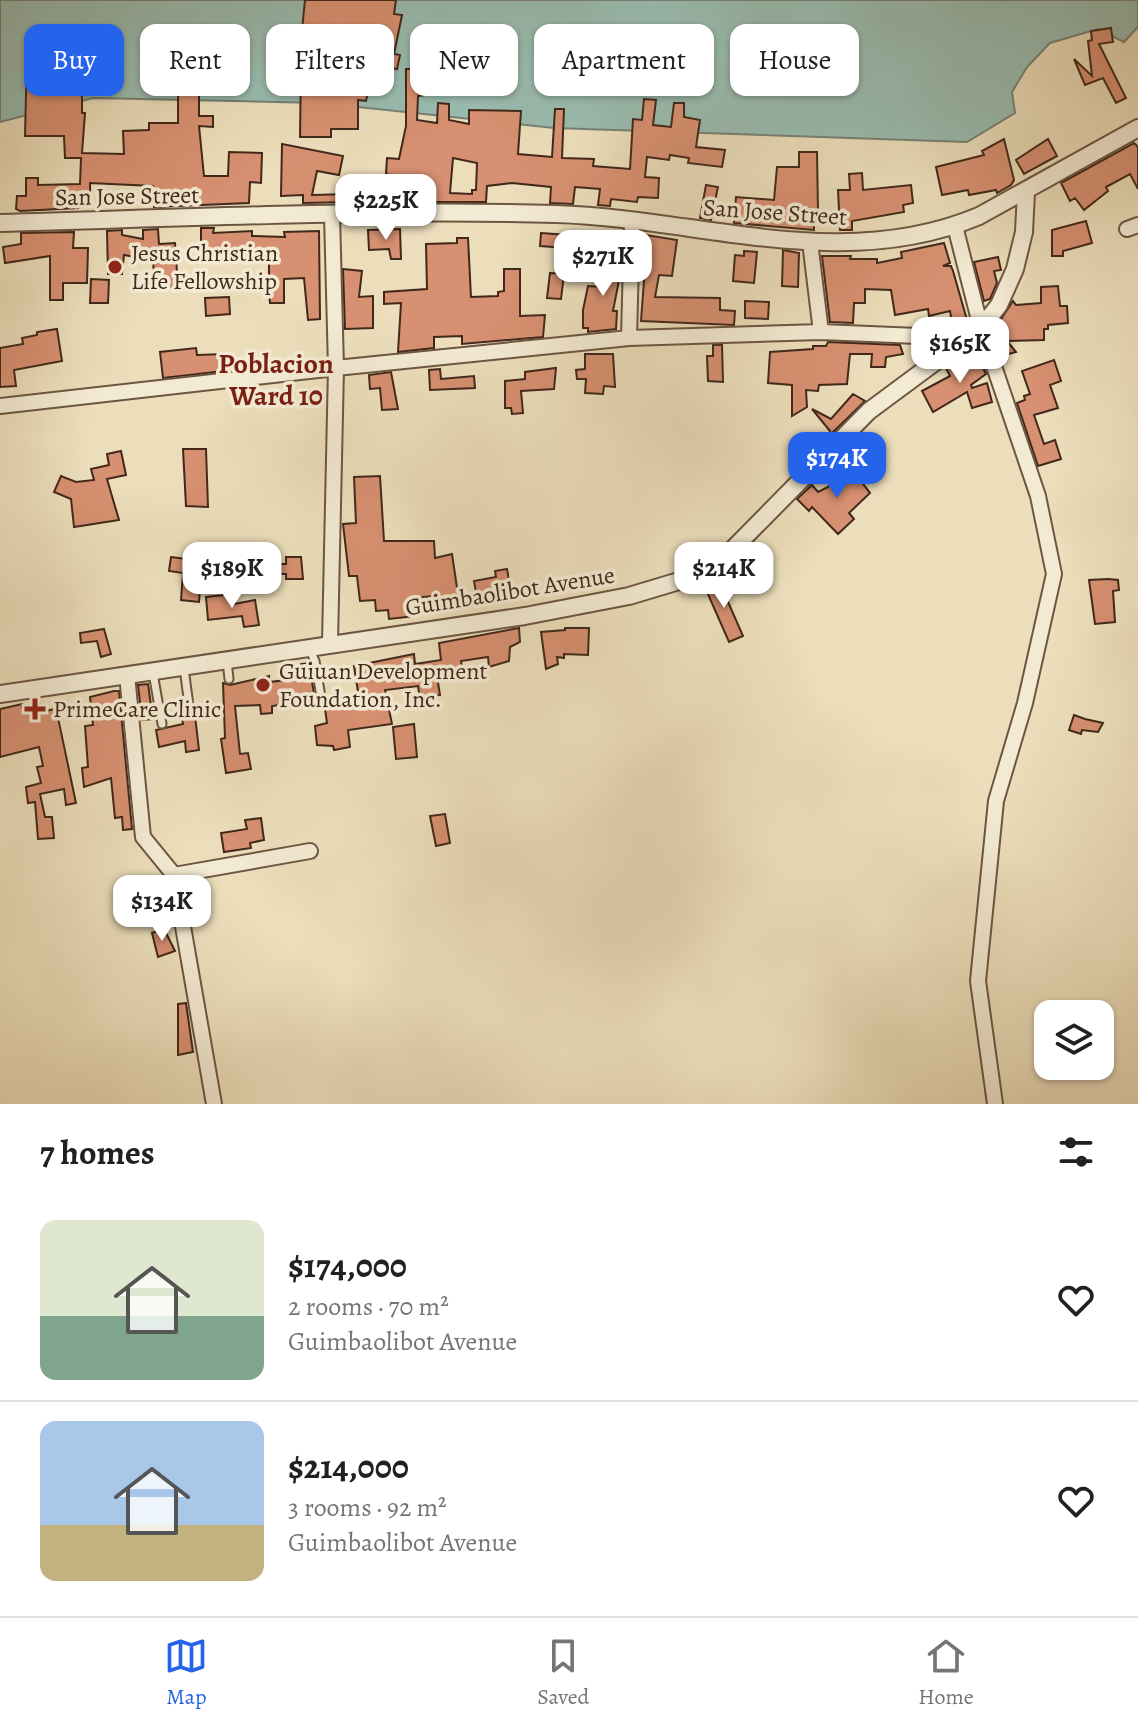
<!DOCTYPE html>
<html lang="en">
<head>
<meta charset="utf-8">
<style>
  body { margin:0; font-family:Alegreya,serif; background:#f6f6f6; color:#202124; height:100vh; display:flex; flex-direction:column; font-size:30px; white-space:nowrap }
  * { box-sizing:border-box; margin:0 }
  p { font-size:26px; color:#757577 }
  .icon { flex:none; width:44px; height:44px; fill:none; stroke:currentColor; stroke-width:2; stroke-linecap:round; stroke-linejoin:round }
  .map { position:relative; height:1104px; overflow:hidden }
  .panel { display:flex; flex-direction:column; background:#fff; flex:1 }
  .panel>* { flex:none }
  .top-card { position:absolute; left:24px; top:24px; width:1090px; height:72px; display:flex; gap:16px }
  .buttons { position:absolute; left:1034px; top:1000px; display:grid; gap:16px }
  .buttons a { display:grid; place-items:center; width:80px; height:80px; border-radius:16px; background:#fff; box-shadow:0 2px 6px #0004; font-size:40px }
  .price { position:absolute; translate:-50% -68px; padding:0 18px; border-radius:16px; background:#fff; color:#222; font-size:26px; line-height:52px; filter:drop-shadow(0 2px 4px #0008) }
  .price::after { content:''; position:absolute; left:50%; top:48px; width:24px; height:18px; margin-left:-12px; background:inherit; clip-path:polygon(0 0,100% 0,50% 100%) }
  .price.selected { background:#2563eb; color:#fff }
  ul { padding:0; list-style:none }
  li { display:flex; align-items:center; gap:24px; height:200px; padding:0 40px }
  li+li { border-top:2px solid #e0e0e0 }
  li span { display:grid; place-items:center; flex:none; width:224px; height:160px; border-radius:16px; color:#555 }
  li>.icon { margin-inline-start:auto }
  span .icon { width:96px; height:96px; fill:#fffc; stroke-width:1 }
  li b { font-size:34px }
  h2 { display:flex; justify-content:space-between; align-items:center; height:96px; padding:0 40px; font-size:34px }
  .pill { padding:0 28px; border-radius:16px; background:#fff; box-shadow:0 2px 6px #0004; font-size:28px; line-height:72px }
  .pill.selected { background:#2563eb; color:#fff }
  .dock { display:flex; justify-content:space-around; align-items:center; height:112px; border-top:2px solid #e0e0e0; background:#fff; font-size:22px; color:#757577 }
  .dock a { display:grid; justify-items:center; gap:4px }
  .dock .selected { color:#2563eb }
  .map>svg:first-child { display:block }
  .water { fill:#99bcb0; stroke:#768174; stroke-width:2 }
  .building { fill:#d79071; stroke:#41281a; stroke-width:2; fill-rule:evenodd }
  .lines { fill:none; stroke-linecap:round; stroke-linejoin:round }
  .service-casing { stroke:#6c5642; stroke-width:11 }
  .minor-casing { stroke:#6c5642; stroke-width:18 }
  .tertiary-casing { stroke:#6c5642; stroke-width:20 }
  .service { stroke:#f3ead3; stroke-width:7 }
  .minor { stroke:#f3ead3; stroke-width:14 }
  .tertiary { stroke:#f3ead3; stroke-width:16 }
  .poi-dot { fill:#8f2418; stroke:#f3ead3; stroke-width:3 }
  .labels { text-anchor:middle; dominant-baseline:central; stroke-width:7; stroke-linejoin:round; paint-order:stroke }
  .street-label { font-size:24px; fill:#41281a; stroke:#f3ead3 }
  .poi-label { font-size:24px; fill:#41281a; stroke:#f3ead3; text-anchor:start }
  .quarter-label { font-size:28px; font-weight:bold; fill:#7a1f14; stroke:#f3ead3 }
</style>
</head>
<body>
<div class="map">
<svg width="1138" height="1104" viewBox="0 0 1138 1104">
  <rect width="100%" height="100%" fill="#ecdebb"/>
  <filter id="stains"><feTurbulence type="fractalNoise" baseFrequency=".0025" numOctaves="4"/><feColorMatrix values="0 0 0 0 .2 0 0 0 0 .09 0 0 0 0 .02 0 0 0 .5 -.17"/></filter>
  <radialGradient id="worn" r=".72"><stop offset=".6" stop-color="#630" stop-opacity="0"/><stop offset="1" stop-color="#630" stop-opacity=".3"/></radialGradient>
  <path class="water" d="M0,0H1138V27L1124,42L1098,29L1050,43L1027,67L1012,92L1015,113L967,142L554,128L321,103L93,98L0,122Z"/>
  <path class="building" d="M305,0H396L394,14L402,15L394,54L400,55L397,69L384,67L385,80L370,81L366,101L358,100V129H331V137H300L301,65L322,64L326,44L299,39L300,56L277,57V38L289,37L278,35L279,28L302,30Z
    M1111,28L1113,42L1099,44L1126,98L1116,103L1103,78L1085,85L1074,59L1092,76L1088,41L1092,40L1091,31Z
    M27,54L83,55L86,81L82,94V113H85L82,153L124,154L123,131L149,130V123H178V93H199V116H213V127L199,126L204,176H228L229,152L262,153L261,183L250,182L249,203L154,207L153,186L90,183V195H78V208L20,211L16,209L17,196H26V178H38V185L80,184L81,158H65L64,136H25Z
    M406,69H418V73L440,71L443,93L418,96L417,120L437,123L438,103L449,104V120L469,124V110L521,111L518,154L552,157L555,109H564L562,158L594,159L593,166L630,169L633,119L642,120L644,99L656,100L653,125L671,127L674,103H684V117L700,120L696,147L725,150L722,167L688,163L689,158L670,155L669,160L647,157L645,177L659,178L658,198L638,197L637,202L611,199L610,206L598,205L600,189L575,187L573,204L550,203L551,187L512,183L487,186L486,202H388L391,175L386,174L387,158L399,159L406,126ZM453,158L477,163L476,190H472V194L450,193Z
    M1004,139L1014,180L1011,185L997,193L996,190L969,195L968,190L942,195L936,167L984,155L982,151Z
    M1048,139L1057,156L1024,174L1016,160Z
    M1134,143L1138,147V189L1130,174L1106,187L1108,191L1084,210L1075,198L1070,201L1061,183Z
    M282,144L343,156L339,175L317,171L312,195L351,194V202L303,203V195L281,196Z
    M799,152H817L818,211H814V230L734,223L736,197L774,200L777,167H799Z
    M862,173L863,190L911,185L913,203L903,205L904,212L852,221V230H840L838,190H850L849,174Z
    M706,185L718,187L711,220L700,218Z
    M1086,221L1092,243L1063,251V256H1052V230Z
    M201,228H214L213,233L252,231V236L285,237L284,232L319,231L320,319L308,320L304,278L284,279V303H270L269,291H237V278H269V258L209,263L204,242H201Z
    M158,229L159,244L175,243L178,287L155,288L153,260L124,255L122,274H108L107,231L122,230V235L143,239V230Z
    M400,229L401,259H391L389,249L369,250L368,230Z
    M74,232L73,248H88L87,283H63V300H50V256L5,263L3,247L21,244V233Z
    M541,233L568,235L567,248L540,246Z
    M646,235L677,240L672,276L659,275L655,297L720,298V310L735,311L734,325L641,321L646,254H641Z
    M457,238H468L471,297L498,296V292L504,291V269H520V316L545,315L543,337L462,344V336L434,337V348L398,352L401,303L384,304V292L427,289L426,244L457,243Z
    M944,243L950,263L943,266H951L953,271L967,320L952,323L950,311L929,316L928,309L895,315L891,290L865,289V303H854L853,323L830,322L822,256H851L850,259H877V263L902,258L901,252Z
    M783,250L799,253L798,287L782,286Z
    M603,251H616V269L621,270L613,311H617L616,329L588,332V328H583V310L588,286L602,287Z
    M744,251L757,252L754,283L733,281L735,255L744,256Z
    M998,257L1001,270L994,271L997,283L990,299L984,301L974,262Z
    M343,269L362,271L359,297L373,296V328L345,329Z
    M550,273L564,274L561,299L547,298Z
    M91,279L109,280L108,303H90Z
    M1058,286L1060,306H1067L1068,323L1048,325V329H1044V340L1007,341L1016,352L1001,356L995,328L1013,301L1016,305L1041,303V287Z
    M229,297L230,314L206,316L205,298Z
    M745,301L769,302L768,319L745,318Z
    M57,329L62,361L14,370L16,386L0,387V348L23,344L22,338L37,335V332Z
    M828,342L900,345L903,354L886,357L885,367H871L872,354H850L847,384L819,385L818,391L806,390L807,407L792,416V385L768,383L770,352L813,349V346H826Z
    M713,345H722L723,382L708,381L707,356H713Z
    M196,348L197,355L224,354V371L163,378L160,352Z
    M975,351L986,374L971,385L972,388L987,383L992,402L972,408L967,392L933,412L922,391L950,376L946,368Z
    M585,354H613L615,387L604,386L603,394L585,393L586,379H577L576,370L585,369Z
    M1054,360L1061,381L1050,385L1058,408L1034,415L1044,444L1055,440L1061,459L1038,466L1017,403L1025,400L1024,396L1030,394L1022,371Z
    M556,368L554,389L521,391L523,413L512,414L511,408H505V381L525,379V372Z
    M440,369L441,379L474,376L475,388L430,390L429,370Z
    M391,372L398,409L382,410L380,388L370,389L369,375Z
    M853,394L865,401L828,437L830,431L812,409L831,419Z
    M183,449H206L208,507L186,506Z
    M121,451L126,475L107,479L119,520L74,527L71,499L54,492L61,476L76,482L94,480L91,469L109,465L107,454Z
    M850,467L870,493L849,513L854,519L838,534L812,507L809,511L797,499L812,485L818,492L828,487Z
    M380,476L384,541H434L435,558L452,554L459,601L435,605L434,596L413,598L415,616L389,619L388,610L376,611L375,600L360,601L357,576H349L343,524L356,523L354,477Z
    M752,548L759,557L753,565L760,572L751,580L737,560Z
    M171,557L195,560L193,575L201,576L199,602L181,600L183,573L169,571Z
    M286,557H301L303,579H286V574H272V564H286Z
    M507,569L511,592L503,599L478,603L474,581L496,577L495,571Z
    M718,579L743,636L729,642L704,585Z
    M1108,579L1118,580L1119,590L1113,591L1115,622L1095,624L1089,580Z
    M233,594L234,604L255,600L259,625L244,627L242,616L208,620L206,597Z
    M519,628L520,642L510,647L509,661L489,667L488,657L461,661L463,673L437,676L440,695L420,698L418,686L385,690L392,724L348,730L350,747L334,750L333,746L317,745L315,726L327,723L325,709L360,705L354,666L414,654L415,664L441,660L439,643Z
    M565,628H589L588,655L564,654V658L557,657L558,664L546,669L541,632L565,630Z
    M104,629L111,654L101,657L97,641L81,643L80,633Z
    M309,663L315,700L272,706V713L261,714L260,705L235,706L240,754L248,753L251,769L226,773L221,739L225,738L223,683L230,685L269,676V682L302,678L301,664Z
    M148,684L153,719L142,720L138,685Z
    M114,691H119L132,829L123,830L122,817L115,818L111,778L84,787L82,768L88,767L85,726L93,725L90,697Z
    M22,704V708L40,704L41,712L55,709L57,713L76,803L66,805L64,789L40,794L45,817H52L54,838L38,839L35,802L28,803L26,787L41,783L37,767L43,766L39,747L0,757V709Z
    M182,715L190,719L195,716L199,750L186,752L185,741L159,747L156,730L183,724Z
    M1074,715L1085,719L1103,723L1098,732L1082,730L1081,734L1069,730Z
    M414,724L417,757L396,759L393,727Z
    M445,814L450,843L436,846L430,816Z
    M261,818L264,840L250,843L251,848L224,852L221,833L247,829L245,820Z
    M164,929L175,951L158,957L152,933Z
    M186,1003L193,1052L178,1055V1004Z"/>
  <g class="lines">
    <defs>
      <path id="service" d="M309,648L315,661L322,703
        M227,661L229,679
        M184,668L190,713
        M153,673L162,724"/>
      <path id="minor" d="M955,226L981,328L1038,496L1054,574L1025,703L996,801L978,981L995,1104
        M1127,229L1138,225
        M810,242L821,332
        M629,338L632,223
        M0,406L336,368L332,215
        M330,642L336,368L629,338L821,332L967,338
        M127,675L143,837L174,875L214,1104
        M174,875L310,851"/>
      <path id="tertiary" d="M0,223C185,218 371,209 556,214C698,218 841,274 979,216L1138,128
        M0,694L525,616L629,596L679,581L727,555L869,411L981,328L999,305L1015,269L1024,232L1026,192"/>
    </defs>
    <use href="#service" class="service-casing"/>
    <use href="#minor" class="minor-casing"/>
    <use href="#tertiary" class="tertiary-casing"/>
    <use href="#service" class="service"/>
    <use href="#minor" class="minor"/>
    <use href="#tertiary" class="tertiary"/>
  </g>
  <g class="poi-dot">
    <circle cx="115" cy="267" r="8"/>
    <circle cx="263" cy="685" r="8"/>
    <path d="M31 697h8v8h8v8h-8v8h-8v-8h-8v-8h8z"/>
  </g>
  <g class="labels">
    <g class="street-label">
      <text transform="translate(127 196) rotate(-1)">San Jose Street</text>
      <text transform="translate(775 212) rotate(4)">San Jose Street</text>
      <text transform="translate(510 591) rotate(-9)">Guimbaolibot Avenue</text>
    </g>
    <g class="poi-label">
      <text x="131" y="253">Jesus Christian<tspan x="131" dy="28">Life Fellowship</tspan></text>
      <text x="279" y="671">Guiuan Development<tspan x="279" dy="28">Foundation, Inc.</tspan></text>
      <text x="53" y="709">PrimeCare Clinic</text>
    </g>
    <g class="quarter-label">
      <text x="276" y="364">Poblacion<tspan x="276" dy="32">Ward 10</tspan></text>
    </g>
  </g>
  <rect width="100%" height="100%" filter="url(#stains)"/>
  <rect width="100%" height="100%" fill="url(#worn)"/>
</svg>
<div class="buttons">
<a><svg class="icon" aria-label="layers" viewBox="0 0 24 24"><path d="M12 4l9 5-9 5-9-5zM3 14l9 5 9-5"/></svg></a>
</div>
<b class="price" style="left:386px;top:242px">$225K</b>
<b class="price" style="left:603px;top:298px">$271K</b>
<b class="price" style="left:960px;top:385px">$165K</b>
<b class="price selected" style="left:837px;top:500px">$174K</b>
<b class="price" style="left:232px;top:610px">$189K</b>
<b class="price" style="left:724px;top:610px">$214K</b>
<b class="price" style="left:162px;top:943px">$134K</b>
<div class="top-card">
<a class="pill selected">Buy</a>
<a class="pill">Rent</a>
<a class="pill">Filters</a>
<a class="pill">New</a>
<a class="pill">Apartment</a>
<a class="pill">House</a>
</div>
</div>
<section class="panel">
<h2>7 homes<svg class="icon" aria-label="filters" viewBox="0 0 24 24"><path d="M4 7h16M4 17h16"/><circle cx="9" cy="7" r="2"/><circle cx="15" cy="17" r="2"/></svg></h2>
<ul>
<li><span style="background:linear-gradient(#dfe7d0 60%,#7fa58c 0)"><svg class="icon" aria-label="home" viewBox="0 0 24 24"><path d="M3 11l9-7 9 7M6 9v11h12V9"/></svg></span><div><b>$174,000</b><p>2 rooms · 70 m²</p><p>Guimbaolibot Avenue</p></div><svg class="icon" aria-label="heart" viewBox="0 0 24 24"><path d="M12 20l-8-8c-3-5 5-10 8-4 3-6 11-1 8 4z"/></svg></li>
<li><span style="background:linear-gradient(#a9c7e8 65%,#c2b280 0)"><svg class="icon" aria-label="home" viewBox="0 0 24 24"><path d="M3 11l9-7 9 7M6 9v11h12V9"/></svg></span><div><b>$214,000</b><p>3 rooms · 92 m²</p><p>Guimbaolibot Avenue</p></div><svg class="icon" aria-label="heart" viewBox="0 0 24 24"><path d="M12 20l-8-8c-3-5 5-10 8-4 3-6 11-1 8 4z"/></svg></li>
</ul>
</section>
<nav class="dock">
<a class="selected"><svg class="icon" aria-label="map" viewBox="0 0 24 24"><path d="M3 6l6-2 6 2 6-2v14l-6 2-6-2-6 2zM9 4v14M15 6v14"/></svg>Map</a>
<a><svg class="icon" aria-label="saved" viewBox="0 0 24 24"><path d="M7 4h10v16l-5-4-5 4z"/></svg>Saved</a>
<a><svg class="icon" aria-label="home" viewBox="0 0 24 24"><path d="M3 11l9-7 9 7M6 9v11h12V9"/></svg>Home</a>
</nav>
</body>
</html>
